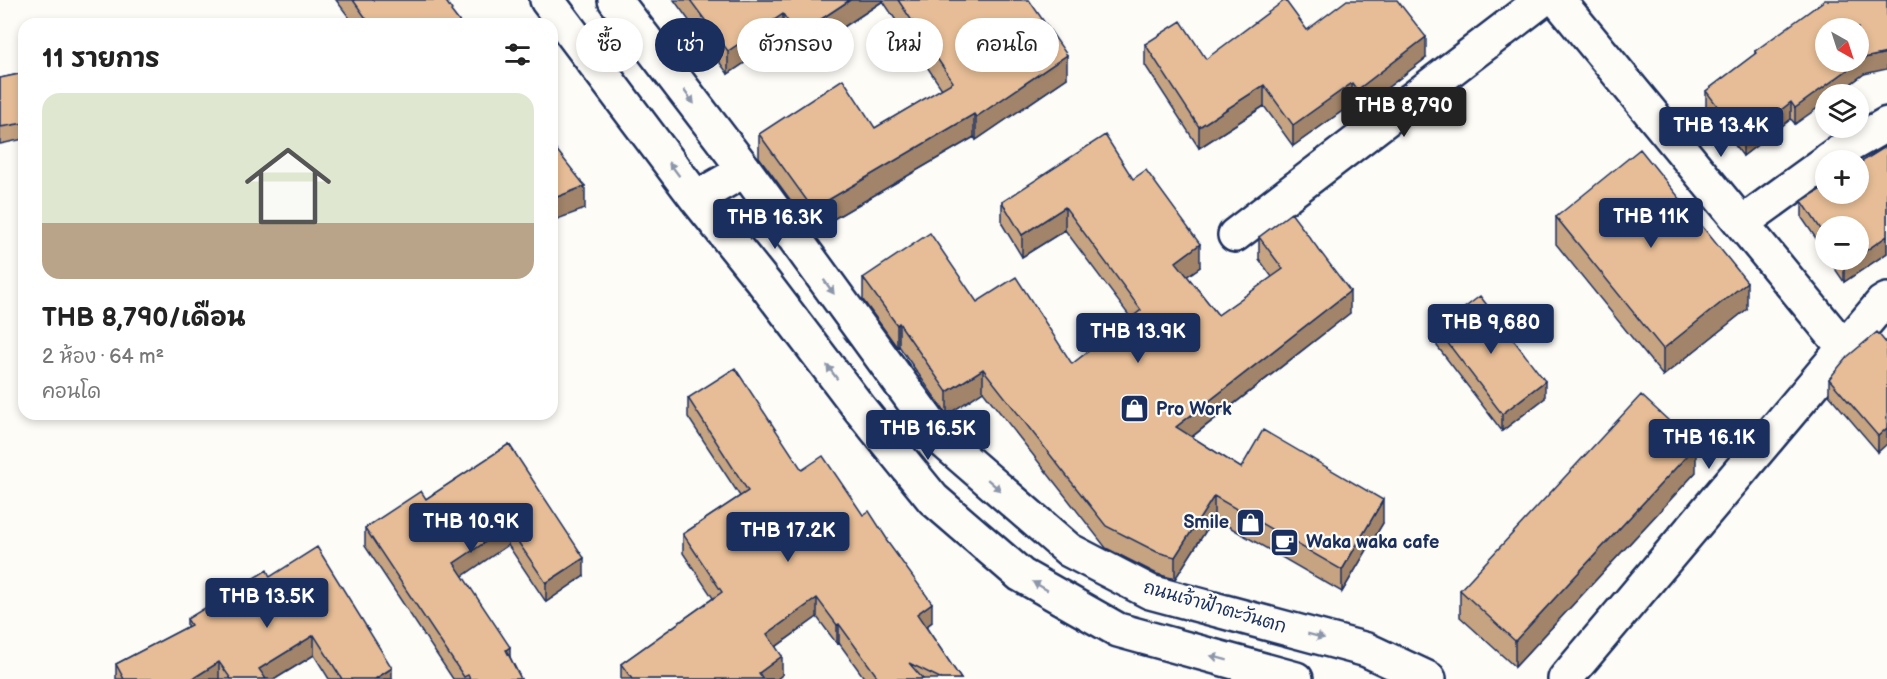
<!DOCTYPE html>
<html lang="th">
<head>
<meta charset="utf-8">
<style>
  body { margin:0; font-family:"Balsamiq Sans","Playpen Sans Thai",sans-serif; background:#f2f2f2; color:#222; height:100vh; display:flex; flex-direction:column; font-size:22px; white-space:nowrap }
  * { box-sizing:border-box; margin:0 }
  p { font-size:20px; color:#767676 }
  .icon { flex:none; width:33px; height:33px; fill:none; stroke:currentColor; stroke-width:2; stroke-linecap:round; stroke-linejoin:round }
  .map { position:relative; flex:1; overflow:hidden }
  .sheet { position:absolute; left:18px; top:18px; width:540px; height:402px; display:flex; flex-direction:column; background:#fff; border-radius:18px; box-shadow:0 3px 9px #0003 }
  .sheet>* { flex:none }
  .banner { position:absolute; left:576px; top:18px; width:570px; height:54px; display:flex; gap:12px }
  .needle { width:39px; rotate:141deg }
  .controls { position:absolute; left:1815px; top:18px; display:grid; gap:12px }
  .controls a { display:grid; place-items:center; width:54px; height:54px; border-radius:50%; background:#fff; box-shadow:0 3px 9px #0003; font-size:30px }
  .price { position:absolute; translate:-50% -51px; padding:0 14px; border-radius:6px; background:#1b2f5e; color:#fff; font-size:20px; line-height:39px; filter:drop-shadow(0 2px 3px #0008) }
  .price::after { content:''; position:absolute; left:50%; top:36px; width:18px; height:14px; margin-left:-9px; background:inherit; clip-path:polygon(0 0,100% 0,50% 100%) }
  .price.active { background:#222; color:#fff }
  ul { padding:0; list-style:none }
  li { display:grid; align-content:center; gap:12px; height:318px; padding:0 24px }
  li+li { border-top:2px solid #e0e0e0 }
  li span { display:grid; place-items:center; height:186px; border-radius:18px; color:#555 }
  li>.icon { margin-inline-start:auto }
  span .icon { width:108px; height:108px; fill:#fffc; stroke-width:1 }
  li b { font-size:26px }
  h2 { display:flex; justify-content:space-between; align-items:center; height:72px; padding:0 24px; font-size:26px }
  .pill { padding:0 21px; border-radius:27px; background:#fff; box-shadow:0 3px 9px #0003; font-size:21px; line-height:54px }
  .pill.active { background:#1b2f5e; color:#fff }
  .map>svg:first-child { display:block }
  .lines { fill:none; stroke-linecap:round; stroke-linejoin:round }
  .minor-casing { stroke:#1b2f5e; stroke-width:38 }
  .secondary-casing { stroke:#1b2f5e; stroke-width:38 }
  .minor { stroke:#fdfcf7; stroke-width:33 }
  .secondary { stroke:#fdfcf7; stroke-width:33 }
  .wall { fill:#c6a381; stroke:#1b2f5e; stroke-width:1.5 }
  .shaded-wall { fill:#a18469; stroke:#1b2f5e; stroke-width:1.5 }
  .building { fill:#e6bd96; stroke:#1b2f5e; stroke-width:1.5; fill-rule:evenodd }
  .oneway { fill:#8c96aa }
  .labels { text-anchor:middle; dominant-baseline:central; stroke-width:4.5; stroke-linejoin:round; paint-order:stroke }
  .poi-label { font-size:18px; font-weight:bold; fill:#1b2f5e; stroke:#fdfcf7; text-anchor:start }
  .street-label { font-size:18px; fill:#1b2f5e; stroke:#fdfcf7 }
</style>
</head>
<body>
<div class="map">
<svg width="1887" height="679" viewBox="0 0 1887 679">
  <rect width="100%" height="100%" fill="#fdfcf7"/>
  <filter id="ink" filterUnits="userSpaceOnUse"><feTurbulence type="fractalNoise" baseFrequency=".0167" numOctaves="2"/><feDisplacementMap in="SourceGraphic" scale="12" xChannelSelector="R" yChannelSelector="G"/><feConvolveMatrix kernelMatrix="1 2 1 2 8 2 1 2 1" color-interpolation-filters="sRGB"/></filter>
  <g filter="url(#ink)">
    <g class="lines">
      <defs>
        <path id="minor" d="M1558,0L1845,349
          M1828,160L1845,148L1887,124
          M1742,223L1826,162
          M1235,235L1542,0
          M1565,679L1882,303L1887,300"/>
        <path id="secondary" d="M547,0L696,198L765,284L860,409L933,499L1021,575L1118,630L1296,679
          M615,0L745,170L941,439L1069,550L1150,592L1367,650L1429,679
          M696,198L745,170"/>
      </defs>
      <use href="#minor" class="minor-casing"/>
      <use href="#secondary" class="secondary-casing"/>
      <use href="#minor" class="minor"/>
      <use href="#secondary" class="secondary"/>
    </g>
    <path class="wall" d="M336,0H445L452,13L461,24H354Z
      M674,0H1029L1067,78L976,140L974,137L813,231L759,157V134L875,128L942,89L883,1L797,58L783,37L728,74Z
      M1307,30L1426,58L1357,111L1352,104L1293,146L1264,106L1199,148L1145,65V44L1206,59Z
      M1755,51L1864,74L1837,94H1826L1795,124L1791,119L1743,156L1706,107V91L1755,54Z
      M24,73V139L0,144V78Z
      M1887,146V253L1844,282L1829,260H1858V226H1826V253L1802,218V201L1826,186V194H1858V164Z
      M1133,179L1200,267L1187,276L1218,315L1272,277L1259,259V237L1350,313L1192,437L1241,468L1383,523L1342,592L1214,518L1175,579L1157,574L1106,548L983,391L947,415L899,346L897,347L863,300V278L977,302L1072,364L1131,318L1065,230L1022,257L1002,224V202Z
      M1556,217L1747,309L1663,376L1556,244Z
      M1437,329L1545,398L1502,431L1437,346Z
      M1887,344L1878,452L1829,395V379Z
      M688,398L802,470L863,515L887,542L932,622L926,627L961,679H865L839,643L837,644L817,617L776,647L782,675L777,679H621V664L713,598L683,553V534L740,496L688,417Z
      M509,444L584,576L546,602L508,545L462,576L510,657L521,679H453L365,546V528L426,499Z
      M1696,472L1515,667L1460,617V590Z
      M270,577L392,679H329L314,655L275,679H116V664L187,627V619Z"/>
    <path class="shaded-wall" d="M850,0H883V1L797,58V35Z
      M783,14V37L728,74V51Z
      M1426,37V58L1357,111V90Z
      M1887,53V69L1864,74L1837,94H1826V102L1795,124V108L1864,58Z
      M1067,55V78L976,140V117Z
      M1352,83V104L1293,146V125Z
      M1264,85V106L1199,148V127Z
      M1791,102V119L1743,156V140Z
      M974,114V137L813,231V209Z
      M585,186V209L552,221V199Z
      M1065,207V230L1022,257V235Z
      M1887,236V253L1844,282V265L1853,260H1858V256Z
      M1200,244V267L1176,284V262Z
      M1747,282V309L1663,376V349Z
      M1350,291V313L1176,449V427Z
      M899,323V346L897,347V325Z
      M983,369V391L947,415V392Z
      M1545,381V398L1502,431V414Z
      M1887,428V444L1878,452V436Z
      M1696,446V472L1515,667V641Z
      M1214,496V518L1175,579V557Z
      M1383,500V523L1342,592V570Z
      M508,527V545L454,582V563Z
      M584,558V576L546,602V583Z
      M817,598V617L767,653V634Z
      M932,603V622L917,633V614Z
      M839,624V643L837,644V625Z
      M314,635V655L275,679H259V669Z
      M510,647V666L506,650Z
      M782,656V675L777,679H759V673Z
      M219,662V679H192Z
      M392,668V679H375Z"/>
    <path class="building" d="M353,0H445L452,10L451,11L461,24H370Z
      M690,0H850L797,35L783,14L728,51Z
      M898,0H1029L1067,55L976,117L974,114L813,209L759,134L843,79L875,128L953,82Z
      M1285,0L1307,30L1347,0H1397L1426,37L1357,90L1352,83L1293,125L1264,85L1199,127L1145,44L1181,21L1206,59Z
      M1825,0H1887V53L1864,58L1795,108L1791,102L1743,140L1706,91L1756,53L1755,51ZM1826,28H1858V62H1826Z
      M24,73V123L0,127V78Z
      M1105,135L1133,179L1146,170L1200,244L1176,262L1218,315L1283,269L1259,237L1291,213L1350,291L1176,427L1241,468L1263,430L1383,500L1342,570L1214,496L1175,557L1157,552L1106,526L983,369L947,392L899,323L897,325L863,278L930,233L977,302L1016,277L1072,364L1141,310L1065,207L1022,235L1002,202Z
      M552,144L585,186L552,199Z
      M1887,146V236L1858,256V226H1826V237L1802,201L1826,186V194H1858V164Z
      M1640,149L1747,282L1663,349L1556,217Z
      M1840,260H1853L1844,265Z
      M1480,296L1545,381L1502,414L1437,329Z
      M1877,332L1887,344V428L1878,436L1829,379L1847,357Z
      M735,368L802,470L823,456L863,515L869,511L887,539L886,540L932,603L917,614L961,679H942L909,663L923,679H879L839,624L837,625L817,598L767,634L782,656L759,673L763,679H632L621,664L722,592L683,534L748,491L688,398Z
      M1641,395L1696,446L1515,641L1460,590Z
      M509,444L584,558L546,583L508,527L454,563L510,647L506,650L521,679H470L468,675L464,677L365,528L421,491L426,499Z
      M317,547L392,668L375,679H342L314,635L259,669L266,679H231L219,662L192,679H124L116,664L191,625L187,619L267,570L270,577Z"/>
    <defs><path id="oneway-solid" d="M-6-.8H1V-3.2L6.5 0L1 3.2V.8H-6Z" transform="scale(1.5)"/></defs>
    <g class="oneway">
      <use href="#oneway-solid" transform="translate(689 97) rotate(53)"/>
      <use href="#oneway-solid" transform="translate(674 169) rotate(-127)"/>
      <use href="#oneway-solid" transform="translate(829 287) rotate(54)"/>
      <use href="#oneway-solid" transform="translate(832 372) rotate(-127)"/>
      <use href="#oneway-solid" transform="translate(994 485) rotate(41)"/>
      <use href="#oneway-solid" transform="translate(1040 586) rotate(-150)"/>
      <use href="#oneway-solid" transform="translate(1316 636) rotate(15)"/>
      <use href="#oneway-solid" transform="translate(1219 658) rotate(-165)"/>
    </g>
  </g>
  <defs>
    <symbol id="shop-square" viewBox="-11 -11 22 22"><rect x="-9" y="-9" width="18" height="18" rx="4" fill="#1b2f5e" stroke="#fdfcf7"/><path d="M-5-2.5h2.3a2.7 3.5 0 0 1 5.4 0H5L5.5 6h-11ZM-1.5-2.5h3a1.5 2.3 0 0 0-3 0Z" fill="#fff"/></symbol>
    <symbol id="cafe-square" viewBox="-11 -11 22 22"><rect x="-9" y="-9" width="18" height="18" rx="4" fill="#1b2f5e" stroke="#fdfcf7"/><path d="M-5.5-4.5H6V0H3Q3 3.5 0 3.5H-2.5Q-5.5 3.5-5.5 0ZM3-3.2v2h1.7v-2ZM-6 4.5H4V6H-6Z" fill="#fff"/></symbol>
  </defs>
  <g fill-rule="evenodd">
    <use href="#shop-square" x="1118" y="392" width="33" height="33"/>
    <use href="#shop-square" x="1234" y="506" width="33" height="33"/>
    <use href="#cafe-square" x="1268" y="526" width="33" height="33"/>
  </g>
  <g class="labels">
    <g class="poi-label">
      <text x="1156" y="409">Pro Work</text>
      <text x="1229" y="522" text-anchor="end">Smile</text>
      <text x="1306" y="542">Waka waka cafe</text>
    </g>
    <g class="street-label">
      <text transform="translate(1215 607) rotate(16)">ถนนเจ้าฟ้าตะวันตก</text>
    </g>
  </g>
</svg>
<div class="controls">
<a><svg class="needle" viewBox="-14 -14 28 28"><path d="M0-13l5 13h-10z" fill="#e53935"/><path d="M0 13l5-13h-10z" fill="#767676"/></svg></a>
<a><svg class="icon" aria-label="layers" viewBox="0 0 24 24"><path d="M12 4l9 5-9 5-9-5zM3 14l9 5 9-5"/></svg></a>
<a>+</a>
<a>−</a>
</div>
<b class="price active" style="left:1404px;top:138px">THB 8,790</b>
<b class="price" style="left:1721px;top:158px">THB 13.4K</b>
<b class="price" style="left:1651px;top:249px">THB 11K</b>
<b class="price" style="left:775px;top:250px">THB 16.3K</b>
<b class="price" style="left:1491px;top:355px">THB 9,680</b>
<b class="price" style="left:1138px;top:364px">THB 13.9K</b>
<b class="price" style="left:928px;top:461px">THB 16.5K</b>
<b class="price" style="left:1709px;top:470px">THB 16.1K</b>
<b class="price" style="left:471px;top:554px">THB 10.9K</b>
<b class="price" style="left:788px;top:563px">THB 17.2K</b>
<b class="price" style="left:267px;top:629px">THB 13.5K</b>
<div class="banner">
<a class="pill">ซื้อ</a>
<a class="pill active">เช่า</a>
<a class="pill">ตัวกรอง</a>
<a class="pill">ใหม่</a>
<a class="pill">คอนโด</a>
</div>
<section class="sheet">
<h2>11 รายการ<svg class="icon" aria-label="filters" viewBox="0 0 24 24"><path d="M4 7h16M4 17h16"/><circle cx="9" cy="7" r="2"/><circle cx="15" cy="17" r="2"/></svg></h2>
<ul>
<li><span style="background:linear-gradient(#dfe7d0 70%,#b9a48a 0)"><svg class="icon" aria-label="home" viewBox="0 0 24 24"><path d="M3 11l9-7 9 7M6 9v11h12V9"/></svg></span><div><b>THB 8,790/เดือน</b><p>2 ห้อง · 64 m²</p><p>คอนโด</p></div></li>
</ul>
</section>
</div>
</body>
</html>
